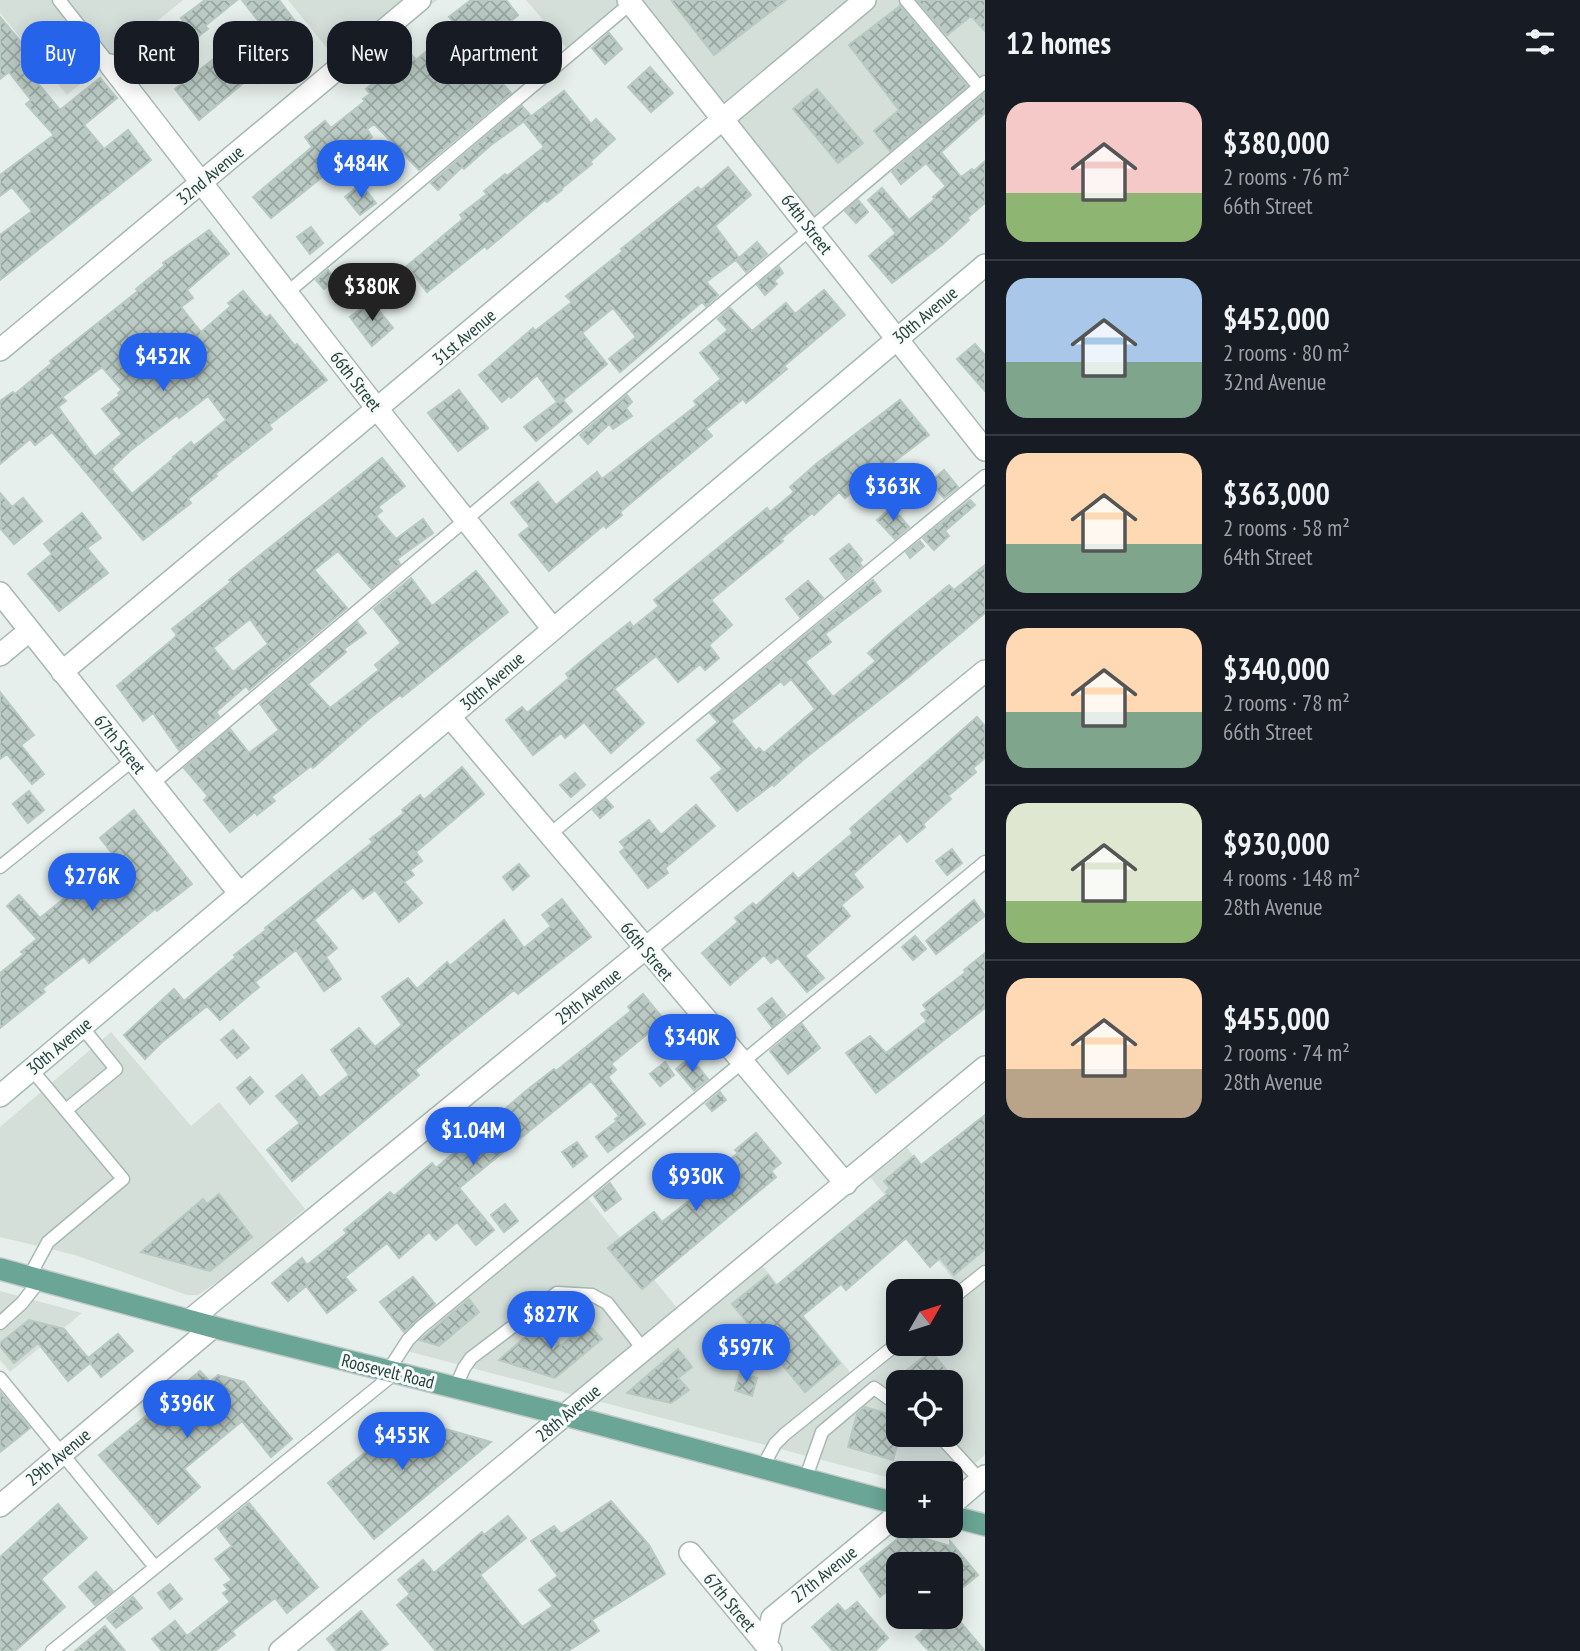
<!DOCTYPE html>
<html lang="en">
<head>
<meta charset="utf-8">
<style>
  body { margin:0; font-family:"PT Sans Narrow",sans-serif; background:#242831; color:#f1f3f6; height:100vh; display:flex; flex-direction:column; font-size:26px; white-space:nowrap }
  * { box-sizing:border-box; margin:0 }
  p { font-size:23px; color:#9ea1a6 }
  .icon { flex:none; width:38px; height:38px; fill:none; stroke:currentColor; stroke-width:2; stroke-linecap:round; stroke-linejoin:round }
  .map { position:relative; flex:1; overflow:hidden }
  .details { display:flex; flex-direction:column; background:#171b24; width:595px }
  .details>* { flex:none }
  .guide { position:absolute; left:21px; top:21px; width:665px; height:63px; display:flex; gap:14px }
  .needle { width:46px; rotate:51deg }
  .controls { position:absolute; left:886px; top:1279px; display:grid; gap:14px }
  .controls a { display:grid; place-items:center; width:77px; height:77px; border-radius:14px; background:#171b24; box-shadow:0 4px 18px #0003; font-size:35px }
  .price { position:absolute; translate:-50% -60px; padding:0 16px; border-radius:24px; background:#2563eb; color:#fff; font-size:23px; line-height:46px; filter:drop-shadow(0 2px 4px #0008) }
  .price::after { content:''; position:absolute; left:50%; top:42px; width:21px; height:16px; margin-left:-10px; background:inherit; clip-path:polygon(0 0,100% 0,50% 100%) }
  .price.on { background:#222; color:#fff }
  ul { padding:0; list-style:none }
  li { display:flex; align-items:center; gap:21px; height:175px; padding:0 21px }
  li+li { border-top:2px solid #363941 }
  li span { display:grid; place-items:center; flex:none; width:196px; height:140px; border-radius:21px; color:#555 }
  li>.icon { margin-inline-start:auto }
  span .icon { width:84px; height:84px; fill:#fffc; stroke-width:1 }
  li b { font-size:30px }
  h2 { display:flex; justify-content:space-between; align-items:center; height:84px; padding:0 21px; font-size:30px }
  .chip { padding:0 24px; border-radius:21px; background:#171b24; box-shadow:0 4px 18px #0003; font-size:24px; line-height:63px }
  .chip.on { background:#2563eb; color:#fff }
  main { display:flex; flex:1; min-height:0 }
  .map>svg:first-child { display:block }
  .built { fill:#d4dfda; fill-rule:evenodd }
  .building { fill:url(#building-cross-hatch); stroke:#b8c9c2; stroke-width:2; fill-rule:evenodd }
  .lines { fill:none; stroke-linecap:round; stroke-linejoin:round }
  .lane-casing { stroke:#a8b8b2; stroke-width:15 }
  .street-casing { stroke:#a8b8b2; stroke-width:24 }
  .secondary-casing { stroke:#a4bbb3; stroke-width:24 }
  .primary-casing { stroke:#c2cac8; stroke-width:24 }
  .lane { stroke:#fff; stroke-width:12 }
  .street { stroke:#fff; stroke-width:21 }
  .secondary { stroke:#fff; stroke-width:21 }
  .primary { stroke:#6aa596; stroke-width:21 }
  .labels { text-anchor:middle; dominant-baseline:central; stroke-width:6; stroke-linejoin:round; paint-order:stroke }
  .street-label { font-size:18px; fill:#24423a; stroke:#f7fbf9 }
</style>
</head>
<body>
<main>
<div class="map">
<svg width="985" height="1651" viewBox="0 0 985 1651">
  <defs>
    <pattern id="building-cross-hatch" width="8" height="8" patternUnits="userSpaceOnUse" patternTransform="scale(1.75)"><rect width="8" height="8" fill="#bbcac4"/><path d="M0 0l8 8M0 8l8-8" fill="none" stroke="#98a6a0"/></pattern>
  </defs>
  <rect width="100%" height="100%" fill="#e6efeb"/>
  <path class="built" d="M0,0H183L67,95L0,13Z
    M288,0H437L348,74Z
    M526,0H985V93L807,242L628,16L575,58Z
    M111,1032L191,1126L219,1102L305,1209L226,1276L198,1295H187L75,1255L0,1237V1127Z
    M907,1148L985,1243V1455L950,1484V1474H898V1480L407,1351L428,1328L588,1198L690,1324L762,1265L860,1384L908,1344H950V1310L967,1296L870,1177ZM898,1382H950V1435H898Z
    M0,1291L82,1313L10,1372L0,1360Z"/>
  <path class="building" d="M205,0H237L205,26L208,29L196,38L181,18Z
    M242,0H279L303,32L269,58L277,70L258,83L253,75L199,120L175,89L220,54L226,61L267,32Z
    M471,0H506L518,15L492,37L519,69L502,83L511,93L419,170L374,124L367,129L372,137L271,218L253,197L312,147L305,137L325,121L331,128L365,101L363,99L370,94L366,89L410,53L416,60L457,26L449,17Z
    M671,0H786L714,55Z
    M917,0H985V31L971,16L947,35Z
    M900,6L967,86L890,151L874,131L899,110L849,45Z
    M0,17L31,54L21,63L60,110L100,78L117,98L84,125L104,149L128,130L151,160L0,280V235L32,211L12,187L0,196V175L54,135L26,104L31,100L9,72L0,79Z
    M609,33L622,49L605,64L592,48Z
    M650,67L673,93L651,112L628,87Z
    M817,89L863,143L838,163L793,109Z
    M564,91L591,124L596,119L615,139L590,162L592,164L561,189L562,190L547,202L545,200L487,249L485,246L427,292L407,266L463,219L460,215L487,194L484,191L505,174L507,176L544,147L524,122Z
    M985,93V113L941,152L961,177L972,169L974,171L985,161V203L967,218L969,220L943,244L892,283L869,256L896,233L868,200L882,188L909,220L935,199L933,197L946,186L926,163L901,184L892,172Z
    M522,106L531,116L491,145L464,169L462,167L438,190L431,183Z
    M728,167L751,195L715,226L739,258L757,242L767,254L746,272L736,260L737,259L706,282L718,295L706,306L702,302L620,372L609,359L636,337L613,308L582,333L607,364L563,400L572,411L536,441L524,427L557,402L537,375L511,398L509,396L502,402L479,375L533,328L535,331L572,302L566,296L623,251L621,249L698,187L701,190Z
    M361,184L376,203L360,215L345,197Z
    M858,200L868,212L856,223L845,211Z
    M311,227L323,243L310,254L297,237Z
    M209,230L229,254L187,290L193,298L181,307L201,332L231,306L228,303L243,291L266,318L270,315L295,346L297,344L327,380L269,425L272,429L215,474L217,476L188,499L191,503L143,540L52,432L35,445L30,439L0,464V401L13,392L15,394L52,363L50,361L138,291L136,289L165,265L163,263ZM102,367L122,390L118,393L120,395L102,409L122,434L95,457L58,407L66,401L62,397ZM208,396L226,420L194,446L191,442L173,457L174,458L132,494L111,469L131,450L177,415L179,418Z
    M779,267L783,273L774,281L777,284L765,295L757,285Z
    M328,270L335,280L324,289L316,280Z
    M824,290L845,315L784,366L787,369L764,388L746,403L743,399L706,429L712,436L620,512L622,515L606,528L604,525L549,571L519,535L530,526L511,503L538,482L556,505L597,472L602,479L697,405L694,401L721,379L700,353L728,330L718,319L730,308L752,331L786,303L795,314Z
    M371,301L393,328L372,346L350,317Z
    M975,344L985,355V391L957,359Z
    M459,390L488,428L458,451L428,413Z
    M627,395L632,402L626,408L632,416L613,429L609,424L588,444L580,435Z
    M900,400L929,435L878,474L876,470L845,498L839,492L814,515L812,513L781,539L783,541L711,600L732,625L709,645L719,658L705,670L700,664L678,682L656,656L614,689L644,723L611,753L584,722L565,738L561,733L533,755L506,720L522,707L527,713L569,678L566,674L596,649L630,622L633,627L659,606L654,600L767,508L770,512L794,492L790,487L816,464Z
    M382,458L405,486L378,507L382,511L376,516L396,539L423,519L433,533L397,559L400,564L371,588L338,551L314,570L347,608L249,690L246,686L216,712L219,716L179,750L153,713L143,721L117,686L172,640L177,635L172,629L231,582L229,580ZM250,619L268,644L233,672L213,648Z
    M944,470L958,487L944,498L930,482Z
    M0,493L12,507L23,498L42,521L14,544L0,528Z
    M970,500L975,505L945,531L949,536L934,550L923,538Z
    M892,507L909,527L895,539L877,520Z
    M82,513L101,538L87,548L108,573L59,611L28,574L52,554L44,544Z
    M920,541L924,546L910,558L906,552Z
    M849,544L862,560L859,563L862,566L846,579L830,559Z
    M985,565V613L906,679L804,759L774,786L773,784L737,811L711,778L723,769L697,740L718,722L710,713L873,580L881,591L825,634L831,642L805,662L833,697L876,661L868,653L894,630L949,585L954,590ZM791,679L815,709L764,753L759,748L756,751L731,721L781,681L784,685Z
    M476,571L508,612L402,697L400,695L370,718L313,768L311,766L271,797L275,801L257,815L255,812L230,832L204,800L208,796L184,768L230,729L249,753L279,730L260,704L357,622L366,633L344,649L346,652L308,684L330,708L379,670L375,665L401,643L374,609L411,578L432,606Z
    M808,581L823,598L800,617L786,599Z
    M0,692L34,735L21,745L44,774L32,784L7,754L0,759Z
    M977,717L985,726V758L973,768L976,772L948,796L951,799L923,824L925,827L907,842L900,833L853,874L863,887L841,905L850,916L805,956L824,978L807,992L778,958L771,963L764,955L730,985L702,953L738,922L735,918L753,903L756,906L793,873L798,879L853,833L850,829Z
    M462,767L484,794L416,852L422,861L410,870L414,875L404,882L422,903L399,922L375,890L363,899L353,887L314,920L337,948L326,957L341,979L324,991L296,950L255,982L259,987L220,1020L207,1006L161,1043L145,1059L124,1035L174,989L184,1001L236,957L234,955L266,930L265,928L373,842L370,839L404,813L402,810L420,795L424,800Z
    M575,773L585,785L571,797L560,785Z
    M29,791L44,810L28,823L13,804Z
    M606,799L613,807L600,818L593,810Z
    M696,805L715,826L665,868L668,873L648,888L620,852L625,848L620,842L649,820L661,835Z
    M134,810L192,884L157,911L155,909L89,963L84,956L42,989L45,992L0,1028V973L24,954L21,952L37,939L7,906L19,895L40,918L115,857L100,838Z
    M952,849L962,863L947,875L936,861Z
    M519,864L529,876L513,890L503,877Z
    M562,899L591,937L518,994L514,990L455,1037L415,1070L419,1075L292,1181L267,1150L300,1123L276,1096L302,1075L320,1098L349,1075L331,1050L359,1028L375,1047L402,1025L382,997L408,978L417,989L447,962L450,966L504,920L524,948L551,926L542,915Z
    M974,900L985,916L936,954L926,941Z
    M915,936L926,949L913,960L902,947Z
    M985,953V1008L876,1093L846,1053L870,1036L886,1053L927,1021L921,1014L927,1010L923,1005L966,972L964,970Z
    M643,994L664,1020L611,1064L616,1070L608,1077L645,1124L628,1137L608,1152L596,1137L617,1121L615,1119L619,1116L591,1081L459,1188L494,1230L476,1245L457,1222L436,1240L429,1232L399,1258L387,1243L345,1277L356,1290L327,1313L306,1286L288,1301L272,1283L302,1258L307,1265L347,1233L344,1230L390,1192L394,1196L432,1163L436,1168L527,1090L554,1069L556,1071L631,1011L628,1007Z
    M772,998L785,1015L772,1027L758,1009Z
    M802,1024L820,1048L788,1074L770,1051Z
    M233,1030L249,1048L237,1058L221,1040Z
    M690,1057L708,1079L694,1090L676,1069Z
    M665,1062L674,1075L660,1086L650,1074Z
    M250,1077L263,1092L250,1104L237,1088Z
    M720,1092L726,1100L712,1111L706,1104Z
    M985,1115V1249L954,1275L940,1258L930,1267L906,1238L846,1290L841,1284L802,1316L840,1363L805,1392L732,1304L768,1275L776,1286L887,1194L886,1192L890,1188L884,1181L914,1156L921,1165Z
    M756,1133L781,1163L771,1171L776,1177L642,1289L608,1248L654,1212L662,1222L690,1200L686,1195L738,1153L735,1150Z
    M577,1142L587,1156L573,1167L562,1152Z
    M610,1183L621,1199L605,1211L594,1196Z
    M219,1194L252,1237L210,1271L141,1252L203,1199L207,1204Z
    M505,1204L518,1221L504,1232L491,1215Z
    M413,1277L435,1304L404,1332L380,1302Z
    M469,1299L479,1312L439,1346L420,1340Z
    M29,1320L64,1329L88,1358L118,1334L133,1351L101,1377L90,1363L68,1381L38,1343L14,1363L0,1346V1343Z
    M542,1322L561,1346L587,1323L602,1339L555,1378L499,1360Z
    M678,1349L692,1367L678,1378L689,1390L671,1403L627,1393Z
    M931,1351L956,1382H892Z
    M200,1371L210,1382L218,1375L244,1382L292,1439L271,1457L242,1421L184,1469L200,1487L158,1524L99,1455Z
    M740,1373L757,1378L752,1396L735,1390Z
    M0,1392L30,1428L0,1452Z
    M865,1407L898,1417V1442L893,1460L848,1447L857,1414Z
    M407,1418L491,1442L374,1539L328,1483Z
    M611,1501L649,1545L665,1574L592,1620L599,1631L568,1651H436L397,1605L410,1594L398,1580L423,1560L434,1573L482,1532L484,1535L508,1516L526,1538L480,1575L522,1627L553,1606L539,1590L558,1576L531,1541L554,1526L561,1534Z
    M249,1503L318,1587L287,1613L275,1598L232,1631L235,1635L215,1651H162L152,1639L175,1621L187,1636L230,1602L223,1593L228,1590L224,1585L232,1580L215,1559L232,1546L218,1528Z
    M58,1504L87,1538L41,1579L65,1607L15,1651H0V1557Z
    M909,1534L950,1546V1541L978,1575L950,1598V1564H898V1581L880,1597L860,1569L900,1537Z
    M96,1572L113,1591L95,1605L79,1587Z
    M170,1584L182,1599L170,1609L158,1593Z
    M133,1597L142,1608L116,1628L107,1618Z
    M857,1602L888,1638L875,1651H833L812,1627L838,1604L845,1612Z
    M361,1611L388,1644L379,1651H337L327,1639Z
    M939,1617H956L985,1651H929L916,1637Z
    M105,1626L125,1651H75Z"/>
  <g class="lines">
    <defs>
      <path id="lane" d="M59,0L110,65
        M906,0L979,87
        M288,292L631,3
        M152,784L985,82
        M549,835L985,476
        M0,867L133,760
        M66,1110L116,1069L82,1027
        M29,1277L48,1242L123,1179L32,1070
        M950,1300L985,1272
        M0,1323L22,1303L40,1280
        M388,1371L408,1340L421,1327L985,862
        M0,1378L155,1567
        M455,1388L464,1368L471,1358L557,1293L592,1295L607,1303L644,1350
        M939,1435L980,1480
        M762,1468L775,1444L785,1434L898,1343
        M805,1480L822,1432L874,1388L898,1405
        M52,1651L395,1373"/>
      <path id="street" d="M628,0L985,450
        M110,65L378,410L553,629
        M0,350L420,0
        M0,593L240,894
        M0,655L29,631
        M62,672L865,0
        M450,717L846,1184
        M190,1320L985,671
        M0,1506L213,1327
        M950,1506L985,1476
        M690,1553L771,1651
        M766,1645L772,1618L898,1514
        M280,1651L985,1067"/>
      <path id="secondary" d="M0,1096L985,265"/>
      <path id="primary" d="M0,1269L213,1327L565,1415L898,1504
        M950,1516L985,1525"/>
    </defs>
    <use href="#lane" class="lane-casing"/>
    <use href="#street" class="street-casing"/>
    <use href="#secondary" class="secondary-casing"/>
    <use href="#primary" class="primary-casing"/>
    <use href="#lane" class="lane"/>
    <use href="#street" class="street"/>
    <use href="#secondary" class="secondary"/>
    <use href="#primary" class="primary"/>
  </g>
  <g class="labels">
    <g class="street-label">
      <text transform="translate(210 175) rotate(-40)">32nd Avenue</text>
      <text transform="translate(807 224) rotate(52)">64th Street</text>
      <text transform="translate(925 315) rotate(-40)">30th Avenue</text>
      <text transform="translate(464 337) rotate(-40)">31st Avenue</text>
      <text transform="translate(356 381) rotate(52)">66th Street</text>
      <text transform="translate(492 681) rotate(-41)">30th Avenue</text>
      <text transform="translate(120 744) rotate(51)">67th Street</text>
      <text transform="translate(647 951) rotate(50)">66th Street</text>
      <text transform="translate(588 996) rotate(-39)">29th Avenue</text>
      <text transform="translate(59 1046) rotate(-40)">30th Avenue</text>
      <text transform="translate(388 1371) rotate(14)">Roosevelt Road</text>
      <text transform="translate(568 1413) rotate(-40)">28th Avenue</text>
      <text transform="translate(58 1457) rotate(-40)">29th Avenue</text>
      <text transform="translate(824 1574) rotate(-39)">27th Avenue</text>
      <text transform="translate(730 1602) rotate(50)">67th Street</text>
    </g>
  </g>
</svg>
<div class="controls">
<a><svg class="needle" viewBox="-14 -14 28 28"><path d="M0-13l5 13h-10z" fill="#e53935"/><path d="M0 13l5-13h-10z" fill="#9ea1a6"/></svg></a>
<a><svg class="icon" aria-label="locate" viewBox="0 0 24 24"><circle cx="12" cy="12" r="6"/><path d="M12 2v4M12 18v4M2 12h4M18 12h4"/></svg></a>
<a>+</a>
<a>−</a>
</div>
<b class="price" style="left:361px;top:200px">$484K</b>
<b class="price on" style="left:372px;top:323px">$380K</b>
<b class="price" style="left:163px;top:393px">$452K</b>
<b class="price" style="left:893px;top:523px">$363K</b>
<b class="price" style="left:92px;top:913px">$276K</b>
<b class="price" style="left:692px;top:1074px">$340K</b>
<b class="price" style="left:473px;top:1167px">$1.04M</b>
<b class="price" style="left:696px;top:1213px">$930K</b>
<b class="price" style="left:551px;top:1351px">$827K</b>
<b class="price" style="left:746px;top:1384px">$597K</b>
<b class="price" style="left:187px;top:1440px">$396K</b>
<b class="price" style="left:402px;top:1472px">$455K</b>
<div class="guide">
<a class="chip on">Buy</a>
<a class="chip">Rent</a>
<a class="chip">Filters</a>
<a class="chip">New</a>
<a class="chip">Apartment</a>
</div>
</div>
<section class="details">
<h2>12 homes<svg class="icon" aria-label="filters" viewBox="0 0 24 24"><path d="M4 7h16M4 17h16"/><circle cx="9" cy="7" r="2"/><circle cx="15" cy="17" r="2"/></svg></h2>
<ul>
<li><span style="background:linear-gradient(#f6c9c9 65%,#8fb573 0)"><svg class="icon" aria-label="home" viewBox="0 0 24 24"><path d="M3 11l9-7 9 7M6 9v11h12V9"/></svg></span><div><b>$380,000</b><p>2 rooms · 76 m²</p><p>66th Street</p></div></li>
<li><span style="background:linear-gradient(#a9c7e8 60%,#7fa58c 0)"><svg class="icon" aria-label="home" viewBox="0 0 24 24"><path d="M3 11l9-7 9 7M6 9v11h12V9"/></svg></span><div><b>$452,000</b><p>2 rooms · 80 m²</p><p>32nd Avenue</p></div></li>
<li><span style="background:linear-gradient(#ffd9b3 65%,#7fa58c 0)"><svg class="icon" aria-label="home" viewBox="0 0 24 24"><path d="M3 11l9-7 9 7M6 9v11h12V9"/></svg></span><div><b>$363,000</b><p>2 rooms · 58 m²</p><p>64th Street</p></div></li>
<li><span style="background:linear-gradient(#ffd9b3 60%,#7fa58c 0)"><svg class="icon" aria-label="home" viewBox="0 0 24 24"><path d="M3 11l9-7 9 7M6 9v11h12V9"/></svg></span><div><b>$340,000</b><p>2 rooms · 78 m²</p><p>66th Street</p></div></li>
<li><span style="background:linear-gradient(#dfe7d0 70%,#8fb573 0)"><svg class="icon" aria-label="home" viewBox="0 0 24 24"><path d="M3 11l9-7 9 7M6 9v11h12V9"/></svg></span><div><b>$930,000</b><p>4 rooms · 148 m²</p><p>28th Avenue</p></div></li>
<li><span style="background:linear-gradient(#ffd9b3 65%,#b9a48a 0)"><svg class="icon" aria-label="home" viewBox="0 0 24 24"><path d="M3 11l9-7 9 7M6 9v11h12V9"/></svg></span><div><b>$455,000</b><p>2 rooms · 74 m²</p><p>28th Avenue</p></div></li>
</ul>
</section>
</main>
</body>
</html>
